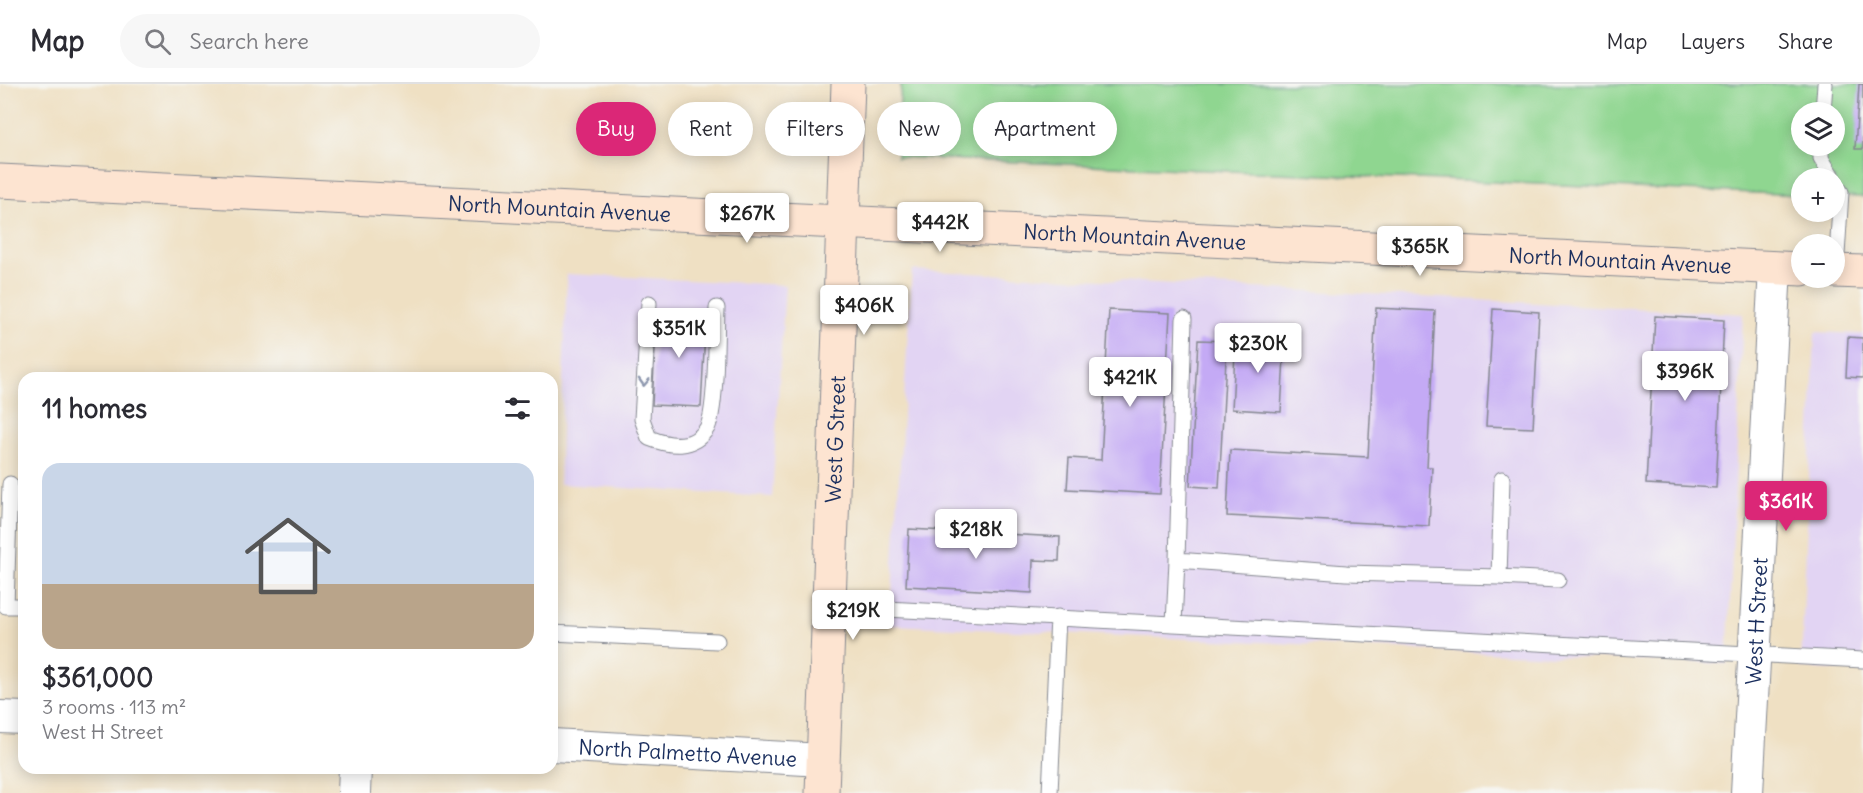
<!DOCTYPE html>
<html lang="en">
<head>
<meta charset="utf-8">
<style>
  body { margin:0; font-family:Delius,sans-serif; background:#f7f7f7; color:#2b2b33; height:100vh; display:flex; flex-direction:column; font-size:22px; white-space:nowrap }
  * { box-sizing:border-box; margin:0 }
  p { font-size:20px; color:#7c7c81 }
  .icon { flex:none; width:33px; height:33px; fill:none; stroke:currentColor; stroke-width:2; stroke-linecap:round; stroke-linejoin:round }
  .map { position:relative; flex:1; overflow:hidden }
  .panel { position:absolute; left:18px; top:288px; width:540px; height:402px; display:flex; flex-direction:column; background:#fff; border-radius:18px; box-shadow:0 3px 15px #0003 }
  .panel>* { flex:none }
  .guide { position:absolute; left:576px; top:18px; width:570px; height:54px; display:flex; gap:12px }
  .controls { position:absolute; left:1791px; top:18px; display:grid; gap:12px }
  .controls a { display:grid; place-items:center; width:54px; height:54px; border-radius:50%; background:#fff; box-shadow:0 3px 15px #0003; font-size:30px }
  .price { position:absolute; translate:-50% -51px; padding:0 14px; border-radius:6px; background:#fff; color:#222; font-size:20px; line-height:39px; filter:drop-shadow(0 2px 3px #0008) }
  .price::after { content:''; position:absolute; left:50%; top:36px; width:18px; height:14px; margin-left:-9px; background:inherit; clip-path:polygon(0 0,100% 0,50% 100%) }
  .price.on { background:#db2777; color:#fff }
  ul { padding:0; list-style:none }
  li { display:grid; align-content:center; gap:12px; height:318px; padding:0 24px }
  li+li { border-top:2px solid #e1e1e2 }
  li span { display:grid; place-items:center; height:186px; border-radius:18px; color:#555 }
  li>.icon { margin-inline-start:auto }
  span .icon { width:108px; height:108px; fill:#fffc; stroke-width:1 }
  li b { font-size:26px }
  h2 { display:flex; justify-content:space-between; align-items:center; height:72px; padding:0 24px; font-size:26px }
  .chip { padding:0 21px; border-radius:27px; background:#fff; box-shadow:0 3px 15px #0003; font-size:21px; line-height:54px }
  .chip.on { background:#db2777; color:#fff }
  header { display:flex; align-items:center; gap:36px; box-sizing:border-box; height:84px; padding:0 30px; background:#fff; border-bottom:2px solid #e1e1e2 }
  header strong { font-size:28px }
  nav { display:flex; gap:33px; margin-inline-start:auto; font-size:21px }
  .search { width:420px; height:54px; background:#f7f7f7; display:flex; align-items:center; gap:15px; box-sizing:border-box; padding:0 21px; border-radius:33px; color:#7c7c81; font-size:22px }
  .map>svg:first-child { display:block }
  .built { fill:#e2d4f3 }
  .green { fill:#8fd690; stroke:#558277; stroke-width:1.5; fill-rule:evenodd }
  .building { fill:#c4aaf5 }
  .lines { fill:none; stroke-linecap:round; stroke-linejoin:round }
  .lane-casing { stroke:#858890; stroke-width:17 }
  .street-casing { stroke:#858890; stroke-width:34 }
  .secondary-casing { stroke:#858890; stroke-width:35 }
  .lane { stroke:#fff; stroke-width:15 }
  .street { stroke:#fff; stroke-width:32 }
  .secondary { stroke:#fde4d1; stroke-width:33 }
  .oneway { stroke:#8d97ae }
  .labels { text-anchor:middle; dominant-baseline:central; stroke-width:4.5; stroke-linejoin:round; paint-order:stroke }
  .street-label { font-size:21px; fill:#1b2f5e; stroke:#f6f6f2 }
</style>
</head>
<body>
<header>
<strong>Map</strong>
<div class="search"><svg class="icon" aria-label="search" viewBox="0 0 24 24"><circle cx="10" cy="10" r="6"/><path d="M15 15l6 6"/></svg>Search here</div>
<nav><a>Map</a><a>Layers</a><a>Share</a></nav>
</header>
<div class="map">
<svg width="1863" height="709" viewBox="0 0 1863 709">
  <rect width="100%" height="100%" fill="#f6f6f2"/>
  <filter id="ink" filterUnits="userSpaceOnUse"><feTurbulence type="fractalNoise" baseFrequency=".0167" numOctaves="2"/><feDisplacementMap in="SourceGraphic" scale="12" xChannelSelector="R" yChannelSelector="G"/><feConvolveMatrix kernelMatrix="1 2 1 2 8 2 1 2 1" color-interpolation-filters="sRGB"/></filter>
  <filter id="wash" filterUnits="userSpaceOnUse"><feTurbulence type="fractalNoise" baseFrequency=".008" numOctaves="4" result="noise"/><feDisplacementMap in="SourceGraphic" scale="24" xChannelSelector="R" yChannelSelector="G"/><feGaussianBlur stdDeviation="1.35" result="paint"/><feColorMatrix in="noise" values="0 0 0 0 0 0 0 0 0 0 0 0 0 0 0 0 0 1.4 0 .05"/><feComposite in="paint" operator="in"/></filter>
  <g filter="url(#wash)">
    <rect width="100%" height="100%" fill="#efe0c3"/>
    <path class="built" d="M912,186L1743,230L1727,580L890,541Z
      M567,190L785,201L772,413L559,400Z
      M1815,248L1863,250V587L1801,584Z"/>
    <path class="green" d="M901,0H1863V113L1835,112L1834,94H1802L1801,111L897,73ZM1802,28H1834V62H1802Z"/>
    <g id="blocks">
      <path class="building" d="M1859,0H1863V65H1855Z
        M1376,224L1435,227L1427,383H1432L1429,442L1227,432L1230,366L1368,373Z
        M1493,225L1539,228L1533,344L1486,342Z
        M657,226L706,229L701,323L652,321Z
        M1109,226L1170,229L1160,410L1067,405L1069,374L1101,376Z
        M1655,232L1724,236L1716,404L1646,400Z
        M1236,251L1285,254L1281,328L1232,325Z
        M1848,253L1863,254V294L1846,293Z
        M1198,256L1227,257L1219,404L1190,402Z
        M909,445L1060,453L1059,477L1033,476L1032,509L906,502Z"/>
    </g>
  </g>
  <g filter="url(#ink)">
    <use href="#blocks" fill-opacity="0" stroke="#858890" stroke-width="1.5"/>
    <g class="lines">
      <defs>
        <path id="lane" d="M1823,28L1825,0
          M1821,62V74L1833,94
          M1834,97L1841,108L1836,187
          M649,219L642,335L649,354C669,362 694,366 707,344C717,326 716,248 717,224
          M10,400L6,522H24
          M1177,476L1184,235
          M1499,493L1558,496
          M829,522L1863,576
          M1174,540L1177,476L1346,489L1499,493L1502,395
          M552,549L717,557
          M1050,709L1058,533"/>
        <g id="street">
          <path d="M0,633L24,634"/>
          <path id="s1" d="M552,661L823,676"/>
          <path d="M354,709L355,684"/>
          <path id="s2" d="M1747,709L1775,184"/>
        </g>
        <g id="secondary">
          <path id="s3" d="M0,97L1802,185"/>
          <path d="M1834,187L1863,188"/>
          <path id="s4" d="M822,709L848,0"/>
        </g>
      </defs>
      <use href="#lane" class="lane-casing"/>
      <use href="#street" class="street-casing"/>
      <use href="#secondary" class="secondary-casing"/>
      <use href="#lane" class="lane"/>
      <use href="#street" class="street"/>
      <use href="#secondary" class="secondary"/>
    </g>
    <defs><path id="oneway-chevron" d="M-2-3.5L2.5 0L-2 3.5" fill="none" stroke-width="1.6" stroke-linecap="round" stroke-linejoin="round" transform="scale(1.5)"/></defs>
    <use class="oneway" href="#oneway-chevron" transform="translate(644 298) rotate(93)"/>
  </g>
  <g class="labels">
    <g class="street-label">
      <text stroke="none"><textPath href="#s3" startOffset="560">North Mountain Avenue</textPath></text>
      <text stroke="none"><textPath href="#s3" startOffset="1136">North Mountain Avenue</textPath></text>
      <text stroke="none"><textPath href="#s3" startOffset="1622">North Mountain Avenue</textPath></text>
      <text stroke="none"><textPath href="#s4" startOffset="354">West G Street</textPath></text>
      <text stroke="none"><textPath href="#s2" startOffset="172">West H Street</textPath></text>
      <text stroke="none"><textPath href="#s1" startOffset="136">North Palmetto Avenue</textPath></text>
    </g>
  </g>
</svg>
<div class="controls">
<a><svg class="icon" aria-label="layers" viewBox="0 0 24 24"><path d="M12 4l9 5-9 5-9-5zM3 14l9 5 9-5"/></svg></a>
<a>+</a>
<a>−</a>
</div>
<b class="price" style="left:747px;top:160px">$267K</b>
<b class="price" style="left:940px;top:169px">$442K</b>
<b class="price" style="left:1420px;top:193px">$365K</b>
<b class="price" style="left:864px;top:252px">$406K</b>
<b class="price" style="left:679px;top:275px">$351K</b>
<b class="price" style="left:1258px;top:290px">$230K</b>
<b class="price" style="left:1685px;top:318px">$396K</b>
<b class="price" style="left:1130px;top:324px">$421K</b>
<b class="price on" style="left:1786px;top:448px">$361K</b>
<b class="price" style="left:976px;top:476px">$218K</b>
<b class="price" style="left:853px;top:557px">$219K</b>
<div class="guide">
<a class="chip on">Buy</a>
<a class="chip">Rent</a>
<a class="chip">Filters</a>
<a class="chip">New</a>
<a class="chip">Apartment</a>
</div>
<section class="panel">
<h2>11 homes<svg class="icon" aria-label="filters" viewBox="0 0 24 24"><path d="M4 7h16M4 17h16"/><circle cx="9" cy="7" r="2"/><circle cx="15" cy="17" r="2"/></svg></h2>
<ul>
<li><span style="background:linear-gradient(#c9d6e8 65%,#b9a48a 0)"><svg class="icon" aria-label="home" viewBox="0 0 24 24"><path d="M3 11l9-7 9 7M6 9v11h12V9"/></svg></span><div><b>$361,000</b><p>3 rooms · 113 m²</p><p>West H Street</p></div></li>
</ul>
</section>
</div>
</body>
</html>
